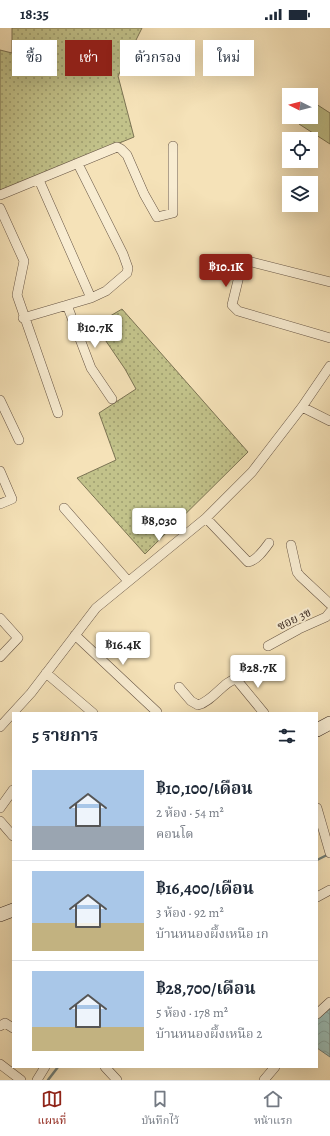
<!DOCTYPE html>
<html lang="th">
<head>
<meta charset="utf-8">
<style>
  body { margin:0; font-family:Alegreya,"Noto Serif Thai",serif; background:#f2f2f3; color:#1f2937; height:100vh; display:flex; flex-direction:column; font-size:15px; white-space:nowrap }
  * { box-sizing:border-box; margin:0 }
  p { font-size:13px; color:#747a83 }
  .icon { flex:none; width:22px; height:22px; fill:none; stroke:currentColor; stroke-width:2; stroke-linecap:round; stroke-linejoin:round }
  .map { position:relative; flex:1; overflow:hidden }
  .sheet { position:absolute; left:12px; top:684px; width:306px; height:356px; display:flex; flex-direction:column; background:#fff; border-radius:0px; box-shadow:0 4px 16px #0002 }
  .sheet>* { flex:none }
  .guide { position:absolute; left:12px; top:12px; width:306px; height:36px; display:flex; gap:8px }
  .needle { width:26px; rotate:276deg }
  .tools { position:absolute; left:282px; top:60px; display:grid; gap:8px }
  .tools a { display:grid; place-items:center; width:36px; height:36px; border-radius:0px; background:#fff; box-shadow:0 4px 16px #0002; font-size:20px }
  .price { position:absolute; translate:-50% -34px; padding:0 9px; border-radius:4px; background:#fff; color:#222; font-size:13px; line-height:26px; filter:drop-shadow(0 1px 2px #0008) }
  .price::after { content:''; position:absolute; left:50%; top:24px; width:12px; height:9px; margin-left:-6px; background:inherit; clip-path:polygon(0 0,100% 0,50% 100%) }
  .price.selected { background:#8f2418; color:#fff }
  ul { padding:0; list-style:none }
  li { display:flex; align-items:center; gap:12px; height:100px; padding:0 20px }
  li+li { border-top:1px solid #e0e1e3 }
  li span { display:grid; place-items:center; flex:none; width:112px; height:80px; border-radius:0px; color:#555 }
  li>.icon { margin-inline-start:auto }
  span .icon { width:48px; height:48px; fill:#fffc; stroke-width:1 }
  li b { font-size:17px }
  h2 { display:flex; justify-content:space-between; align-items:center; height:48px; padding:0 20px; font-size:17px }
  .pill { padding:0 14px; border-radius:0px; background:#fff; box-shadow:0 4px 16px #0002; font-size:14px; line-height:36px }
  .pill.selected { background:#8f2418; color:#fff }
  .status { display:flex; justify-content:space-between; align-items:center; height:28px; padding:0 20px; background:#fff; direction:ltr }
  .status svg { height:11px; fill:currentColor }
  .tabs { display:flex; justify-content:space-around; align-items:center; height:56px; border-top:1px solid #e0e1e3; background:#fff; font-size:11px; color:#747a83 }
  .tabs a { display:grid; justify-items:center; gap:2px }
  .tabs .selected { color:#8f2418 }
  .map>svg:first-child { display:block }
  .grass { fill:url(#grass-dots); stroke:#7c7454 }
  .pitch { fill:#c2c28a; stroke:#7c7454 }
  .water { fill:url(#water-waves); stroke:#748078 }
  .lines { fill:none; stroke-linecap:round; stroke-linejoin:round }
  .stream { stroke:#748078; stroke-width:2.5 }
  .street-casing { stroke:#665444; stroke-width:10 }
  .secondary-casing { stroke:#36251d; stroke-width:14 }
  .street { stroke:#f8ecd1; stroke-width:9 }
  .secondary { stroke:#f8ecd1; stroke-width:13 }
  .labels { text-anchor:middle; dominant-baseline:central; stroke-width:4; stroke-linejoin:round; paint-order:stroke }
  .street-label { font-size:12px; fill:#36251d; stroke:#f8ecd1 }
</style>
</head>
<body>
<div class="status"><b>18:35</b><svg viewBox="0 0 49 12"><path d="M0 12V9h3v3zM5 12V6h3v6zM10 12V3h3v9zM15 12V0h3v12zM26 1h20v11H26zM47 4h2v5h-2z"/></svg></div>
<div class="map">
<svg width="330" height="1052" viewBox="0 0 330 1052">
  <defs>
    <pattern id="grass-dots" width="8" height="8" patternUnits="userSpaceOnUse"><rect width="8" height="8" fill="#c2c28a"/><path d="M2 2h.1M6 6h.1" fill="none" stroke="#9e9d70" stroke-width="1.8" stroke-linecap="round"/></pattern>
    <pattern id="water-waves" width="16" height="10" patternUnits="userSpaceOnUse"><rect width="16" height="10" fill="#9dbdb4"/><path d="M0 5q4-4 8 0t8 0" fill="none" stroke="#88a29a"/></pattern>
  </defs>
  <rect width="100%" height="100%" fill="#f5e2b8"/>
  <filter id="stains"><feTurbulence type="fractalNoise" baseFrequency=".005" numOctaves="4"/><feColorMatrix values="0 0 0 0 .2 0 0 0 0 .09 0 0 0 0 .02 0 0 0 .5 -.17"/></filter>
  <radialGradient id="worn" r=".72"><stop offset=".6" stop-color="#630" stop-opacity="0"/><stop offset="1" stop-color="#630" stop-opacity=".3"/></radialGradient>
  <path class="grass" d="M12,0H142L118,48L134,109L0,164V22L12,25Z
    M122,281L248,424L145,526L77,450L116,432L99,385L136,361L125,341L95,297Z"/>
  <path class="pitch" d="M313,74L330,85V116L299,96L304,89H311V78Z"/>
  <path class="water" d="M330,981V1029L317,1020V991Z"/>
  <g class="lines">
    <path class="stream" d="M317,832L329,826
      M48,1052L58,1039"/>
    <defs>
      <path id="street" d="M39,152L91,270
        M0,167L117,119L121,121L127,127L144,166L157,189L173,185V118
        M0,180L24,233L17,267L58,385
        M330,254L248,233L242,236L232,277L238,283L330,310
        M67,277L91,340L112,371
        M23,290L91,270L106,263L127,245L128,240L123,226L78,136
        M0,372L19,412
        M302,379L330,393
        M0,443L12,471L0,476
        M64,480L128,553
        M206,490L248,534C256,533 264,522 269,515
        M291,517L297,544L300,548L330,576
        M0,590L18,610L0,629
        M75,607L157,684
        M268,618L299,601L326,589L330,584
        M46,645L93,685
        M179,659L191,673L198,677C213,673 224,653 236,651L264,685
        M0,699L31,665L96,580L206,490L252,444L302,379L330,338
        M0,780L13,762
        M317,780L330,825
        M0,793L13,808
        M317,869L330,862
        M317,986L330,974
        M0,998L5,995L13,1000
        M0,1036L21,1052
        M105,1039L117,1052
        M37,1052L45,1039
        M264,1052L275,1039"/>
      <path id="secondary" d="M317,702L330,695
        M0,887L13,882"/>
    </defs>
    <use href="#street" class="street-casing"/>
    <use href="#secondary" class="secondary-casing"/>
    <use href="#street" class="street"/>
    <use href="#secondary" class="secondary"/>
  </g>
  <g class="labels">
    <g class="street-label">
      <text transform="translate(294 591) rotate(-26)">ซอย 3ข</text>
    </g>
  </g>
  <rect width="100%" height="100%" filter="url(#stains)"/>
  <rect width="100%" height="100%" fill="url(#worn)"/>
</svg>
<div class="tools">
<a><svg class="needle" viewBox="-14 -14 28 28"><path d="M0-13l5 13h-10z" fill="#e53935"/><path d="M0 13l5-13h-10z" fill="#747a83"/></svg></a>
<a><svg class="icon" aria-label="locate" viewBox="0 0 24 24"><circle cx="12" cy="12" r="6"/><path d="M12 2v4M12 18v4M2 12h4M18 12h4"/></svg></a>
<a><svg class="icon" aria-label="layers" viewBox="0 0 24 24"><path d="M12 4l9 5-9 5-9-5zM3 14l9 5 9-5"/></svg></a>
</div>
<b class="price selected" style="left:226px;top:260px">฿10.1K</b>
<b class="price" style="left:95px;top:321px">฿10.7K</b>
<b class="price" style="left:159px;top:514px">฿8,030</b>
<b class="price" style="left:123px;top:638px">฿16.4K</b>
<b class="price" style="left:258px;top:661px">฿28.7K</b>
<div class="guide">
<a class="pill">ซื้อ</a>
<a class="pill selected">เช่า</a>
<a class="pill">ตัวกรอง</a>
<a class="pill">ใหม่</a>
</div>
<section class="sheet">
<h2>5 รายการ<svg class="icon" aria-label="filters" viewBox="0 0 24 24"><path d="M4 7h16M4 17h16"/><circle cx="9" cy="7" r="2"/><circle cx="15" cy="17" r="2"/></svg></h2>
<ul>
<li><span style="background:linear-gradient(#a9c7e8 70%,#9aa5b1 0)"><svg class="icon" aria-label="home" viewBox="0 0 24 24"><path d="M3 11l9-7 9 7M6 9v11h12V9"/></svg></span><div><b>฿10,100/เดือน</b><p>2 ห้อง · 54 m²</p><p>คอนโด</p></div></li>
<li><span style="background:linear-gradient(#a9c7e8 65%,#c2b280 0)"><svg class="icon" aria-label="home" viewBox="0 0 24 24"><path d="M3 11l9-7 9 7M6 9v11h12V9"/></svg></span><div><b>฿16,400/เดือน</b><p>3 ห้อง · 92 m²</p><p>บ้านหนองผึ้งเหนือ 1ก</p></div></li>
<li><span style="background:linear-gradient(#a9c7e8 70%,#c2b280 0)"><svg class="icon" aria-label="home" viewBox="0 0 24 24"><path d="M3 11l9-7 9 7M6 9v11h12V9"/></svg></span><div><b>฿28,700/เดือน</b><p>5 ห้อง · 178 m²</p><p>บ้านหนองผึ้งเหนือ 2</p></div></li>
</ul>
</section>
</div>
<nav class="tabs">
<a class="selected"><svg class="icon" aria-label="map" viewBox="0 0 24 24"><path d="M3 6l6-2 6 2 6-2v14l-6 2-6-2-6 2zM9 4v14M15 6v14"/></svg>แผนที่</a>
<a><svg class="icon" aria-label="saved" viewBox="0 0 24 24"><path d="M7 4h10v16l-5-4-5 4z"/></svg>บันทึกไว้</a>
<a><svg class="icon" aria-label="home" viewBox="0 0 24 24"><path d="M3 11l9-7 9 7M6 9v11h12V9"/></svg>หน้าแรก</a>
</nav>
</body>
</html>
